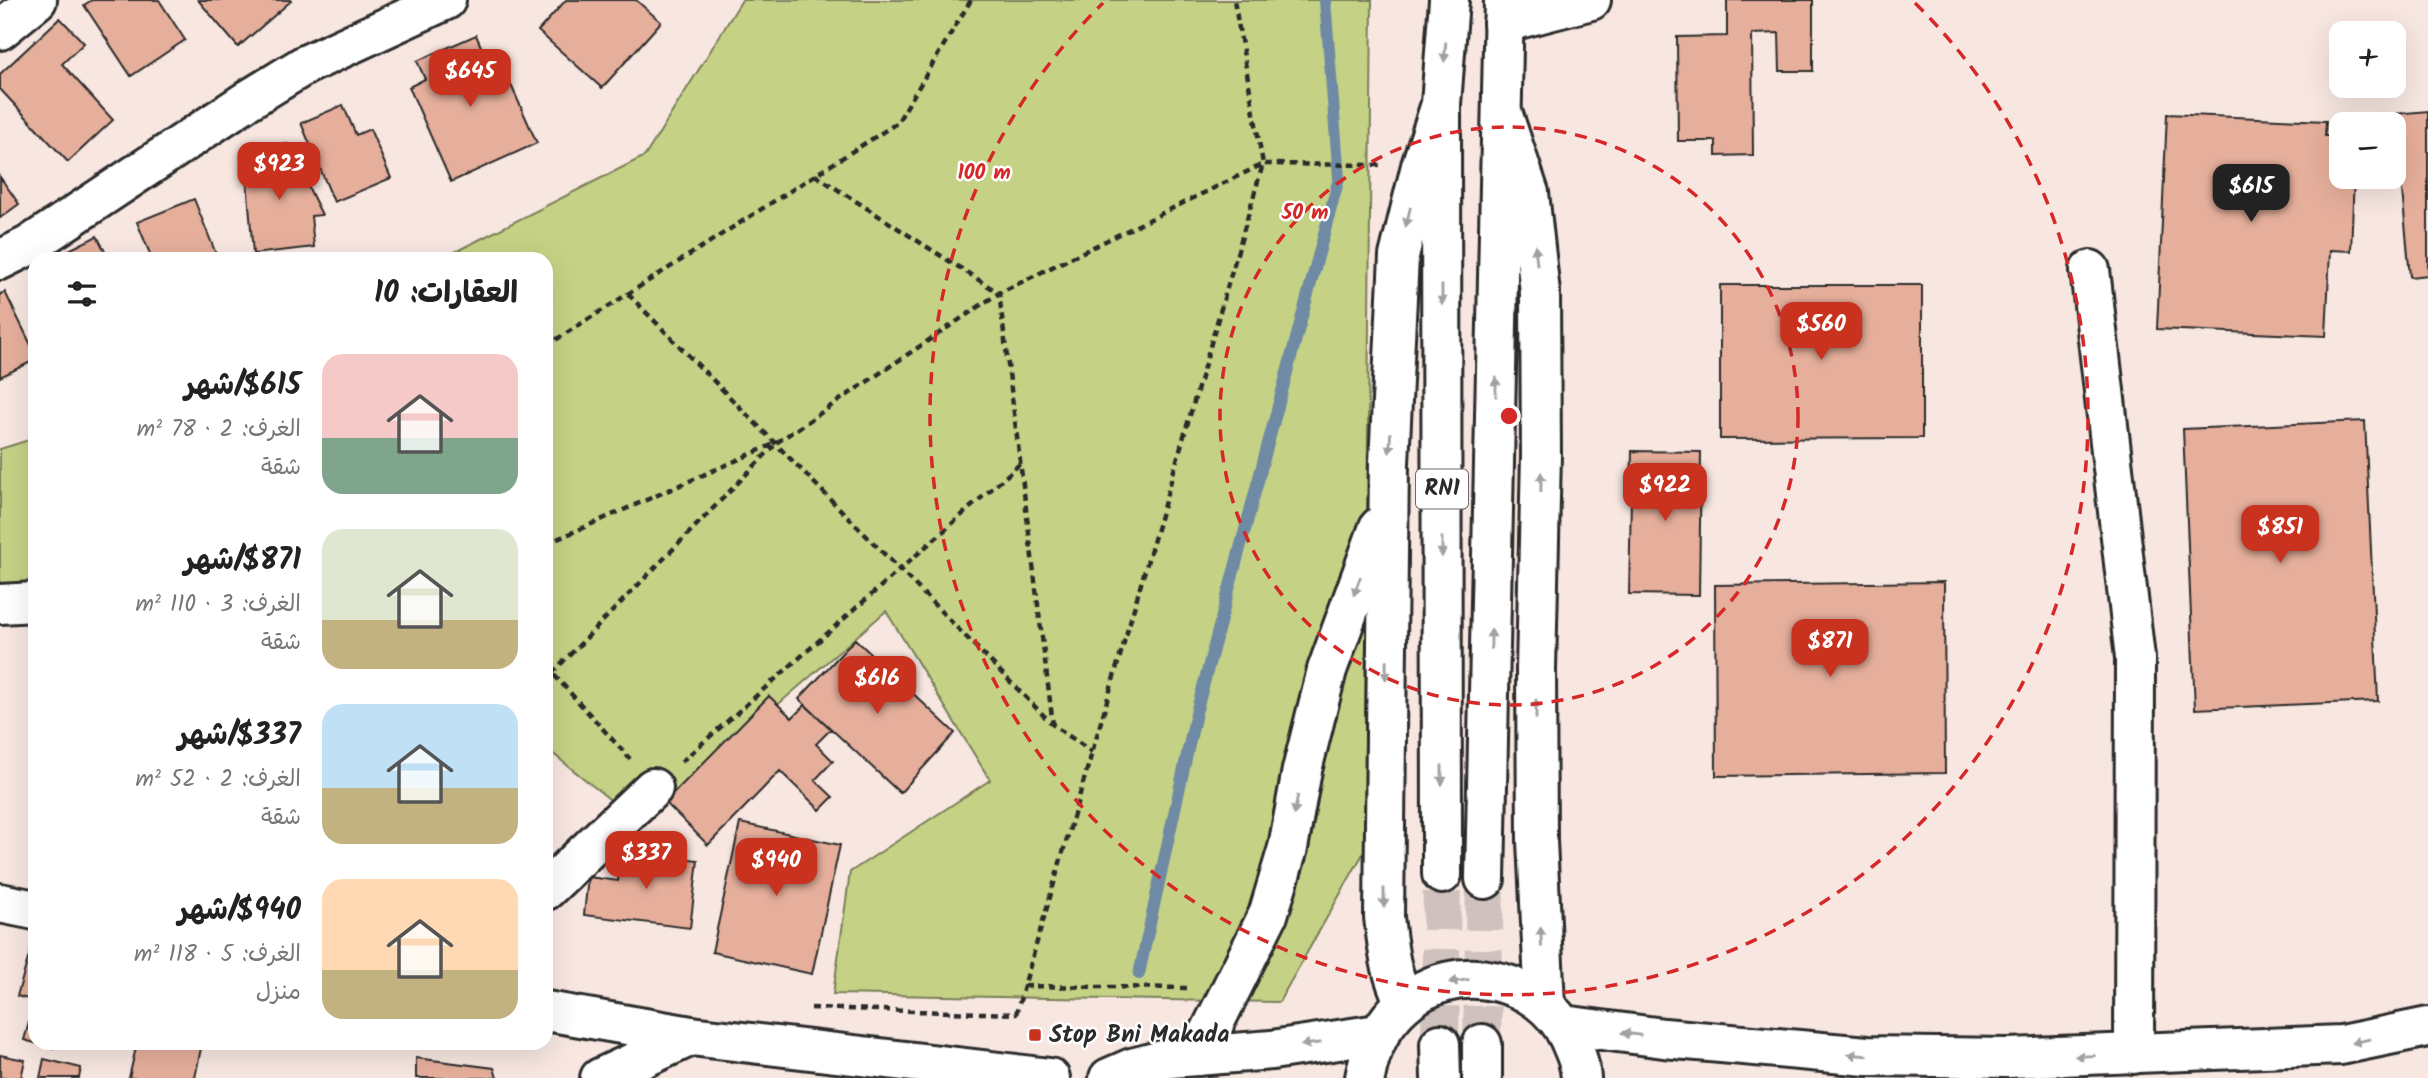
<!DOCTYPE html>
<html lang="ar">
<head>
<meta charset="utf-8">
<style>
  body { margin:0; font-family:Kalam,"Playpen Sans Arabic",sans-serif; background:#f6f6f6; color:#222; direction:rtl; height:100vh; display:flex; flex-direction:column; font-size:26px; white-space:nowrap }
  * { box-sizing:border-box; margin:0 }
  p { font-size:23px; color:#767676 }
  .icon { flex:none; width:38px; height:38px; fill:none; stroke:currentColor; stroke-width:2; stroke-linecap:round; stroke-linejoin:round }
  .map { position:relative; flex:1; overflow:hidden; direction:ltr }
  .side { position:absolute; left:28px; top:252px; width:525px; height:798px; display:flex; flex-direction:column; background:#fff; border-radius:21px; box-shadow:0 7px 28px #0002; direction:rtl }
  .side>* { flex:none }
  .fabs { position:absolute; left:2329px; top:21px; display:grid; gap:14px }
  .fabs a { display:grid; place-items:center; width:77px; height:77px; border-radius:14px; background:#fff; box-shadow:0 7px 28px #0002; font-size:35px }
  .price { position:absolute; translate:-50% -60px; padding:0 16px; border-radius:14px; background:#c8321e; color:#fff; font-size:23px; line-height:46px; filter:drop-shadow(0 2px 4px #0008) }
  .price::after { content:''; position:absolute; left:50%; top:42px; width:21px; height:16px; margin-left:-10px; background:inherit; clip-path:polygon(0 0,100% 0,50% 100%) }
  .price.active { background:#222; color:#fff }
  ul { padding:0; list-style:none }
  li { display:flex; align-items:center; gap:21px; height:175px; padding:0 35px }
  li span { display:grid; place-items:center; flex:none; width:196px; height:140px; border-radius:21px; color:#555 }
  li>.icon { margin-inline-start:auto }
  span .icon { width:84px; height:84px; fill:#fffc; stroke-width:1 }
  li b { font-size:30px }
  h2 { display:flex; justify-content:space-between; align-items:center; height:84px; padding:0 35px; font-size:30px }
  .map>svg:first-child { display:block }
  .green { fill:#c5d285; stroke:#787e58; stroke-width:2 }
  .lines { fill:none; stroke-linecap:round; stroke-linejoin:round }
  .stream { stroke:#6e8aa5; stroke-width:12 }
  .building { fill:#e6af9c; stroke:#2b2b2b; stroke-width:2 }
  .highway-tunnel { stroke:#cfc1bd; stroke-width:38; stroke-dasharray:38 19; stroke-linecap:butt }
  .minor-casing { stroke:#2b2b2b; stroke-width:44 }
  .major-casing { stroke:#2b2b2b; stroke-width:44 }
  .highway-casing { stroke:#2b2b2b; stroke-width:44 }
  .path { stroke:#2b2b2b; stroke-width:4.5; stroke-dasharray:7 5; stroke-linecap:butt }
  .minor { stroke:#fff; stroke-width:38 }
  .major { stroke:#fff; stroke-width:38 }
  .highway { stroke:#fff; stroke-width:38 }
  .oneway { fill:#a0a0a0 }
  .ring { fill:none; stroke:#d62828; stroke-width:3.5; stroke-dasharray:12 9 }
  .poi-dot { fill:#c8321e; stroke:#fff; stroke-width:2.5 }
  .labels { text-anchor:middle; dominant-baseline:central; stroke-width:5; stroke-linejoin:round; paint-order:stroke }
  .shield { fill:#fff; stroke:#6b6b6b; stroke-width:2 }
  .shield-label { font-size:23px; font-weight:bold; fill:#2b2b2b }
  .poi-label { font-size:24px; font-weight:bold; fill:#2b2b2b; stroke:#fff; text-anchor:start }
  .centre { fill:#d62828; stroke:#fff; stroke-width:3.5 }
  .ring-label { font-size:21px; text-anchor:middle; font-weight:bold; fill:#d62828; stroke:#fff; stroke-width:5; stroke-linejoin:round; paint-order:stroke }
</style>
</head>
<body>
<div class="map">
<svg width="2428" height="1078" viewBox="0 0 2428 1078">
  <rect width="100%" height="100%" fill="#f8e7e1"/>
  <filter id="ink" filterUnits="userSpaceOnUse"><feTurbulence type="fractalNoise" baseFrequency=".0143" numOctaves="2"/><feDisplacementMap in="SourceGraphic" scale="14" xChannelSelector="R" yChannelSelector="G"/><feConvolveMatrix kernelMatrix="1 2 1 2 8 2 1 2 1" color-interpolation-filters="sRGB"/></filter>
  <g filter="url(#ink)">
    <path class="green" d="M742,0H1372L1364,852L1279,1002L833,994L850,872L990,780L886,611L640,824L546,748V259H441L645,156Z
      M35,438V587L0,588V449Z"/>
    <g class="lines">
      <path class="stream" d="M1139,974L1196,713L1339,178L1325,0"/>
    </g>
    <path class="building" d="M92,0H159L185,40L131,76L84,5Z
      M198,0H290L291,1L238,47Z
      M566,0H636L661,22L602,88L538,31Z
      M1727,0H1813V71H1780L1779,33L1752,34L1753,155L1716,156V141H1678L1677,37L1727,36Z
      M60,18L84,43L62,64L113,120L68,162L0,89V74Z
      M476,35L488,63L499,58L537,143L451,182L409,87L425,79L417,61Z
      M343,105L356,135L370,129L391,178L334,202L301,123Z
      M2428,111V275L2410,277L2395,114Z
      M2167,114L2326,121L2325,136H2342V177H2354L2351,251L2330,250L2326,336L2157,329Z
      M287,144L322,215L311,216L314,247L253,254L245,155Z
      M0,177L19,204L0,218Z
      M194,199L218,259H152L137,222Z
      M97,236L109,259H51Z
      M1720,285H1922V438L1720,439Z
      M5,292L35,353V360L0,377V294Z
      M2365,421L2378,701L2195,709L2183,429Z
      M1632,451L1701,452L1699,595L1629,594Z
      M1944,582L1945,773L1716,776L1715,585Z
      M855,639L955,733L900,793L799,699Z
      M769,696L792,718L805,705L831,729L816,744L833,761L815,780L833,797L820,810L780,771L708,845L665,802Z
      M740,823L840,845L812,974L712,952Z
      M623,844L640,846L637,874L660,876L649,874L652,854L698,860L690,928L584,915L588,877L618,881Z
      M31,949L35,950V1043H55L53,1048L24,1040L35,1001L17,996Z
      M137,1043H202L195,1078H129Z
      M0,1055L25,1060L21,1078H0Z
      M416,1058L494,1068L497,1078H416Z
      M44,1059L81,1068L79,1078H40Z"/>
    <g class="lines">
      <path class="highway-tunnel" d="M1440,1044L1442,874
        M1482,1044L1485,879"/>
      <defs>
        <path id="minor" d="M1503,23L1591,0
          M0,30L37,0
          M0,260L28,246L248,100L305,65L446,0
          M2090,270L2135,658L2134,1054
          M0,604L35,602
          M546,890L653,788
          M600,1078L691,1036"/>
        <path id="major" d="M0,903L35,910
          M546,1011L691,1036L1050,1078
          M1563,1025L1664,1038L1867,1056L2008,1058L2341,1045L2428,1027
          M1109,1078L1132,1068L1171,1058L1272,1050L1378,1034
          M1365,1078C1370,1049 1382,1023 1404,1004C1454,959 1541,977 1569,1038C1575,1052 1580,1062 1581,1078"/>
        <path id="highway" d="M1502,112L1529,193L1540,293L1541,455L1536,669L1537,841L1545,1005
          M1442,874L1441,104L1449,0
          M1485,879L1504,0
          M1405,1003C1390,973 1388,950 1384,917L1389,463L1399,256L1421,166L1441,104
          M1440,1044L1441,1078
          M1482,1044V1078
          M1198,1056L1268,915L1288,848L1302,770L1327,670L1379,527"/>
      </defs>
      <use href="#minor" class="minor-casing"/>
      <use href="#major" class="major-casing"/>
      <use href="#highway" class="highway-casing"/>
      <path class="path" d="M815,175L999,293L1053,725
        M628,294L1053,725L1092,752
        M546,346L897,123L971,0
        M546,544L776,443L999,293L1263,164L1234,0
        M546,666L630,759
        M552,673L774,446
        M681,762L1021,463
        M1024,986L1188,988
        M811,1008L1016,1014L1263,164L1382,165"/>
      <use href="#minor" class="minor"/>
      <use href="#major" class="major"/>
      <use href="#highway" class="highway"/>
    </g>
    <defs><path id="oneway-solid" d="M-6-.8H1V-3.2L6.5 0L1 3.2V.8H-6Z" transform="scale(1.75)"/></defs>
    <g class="oneway">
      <use href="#oneway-solid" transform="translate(1445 52) rotate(94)"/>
      <use href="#oneway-solid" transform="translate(1408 217) rotate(104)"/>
      <use href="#oneway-solid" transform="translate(1536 255) rotate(-96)"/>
      <use href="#oneway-solid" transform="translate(1442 295) rotate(90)"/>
      <use href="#oneway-solid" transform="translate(1496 387) rotate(-89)"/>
      <use href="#oneway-solid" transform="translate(1390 443) rotate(93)"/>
      <use href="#oneway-solid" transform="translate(1541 482) rotate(-89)"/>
      <use href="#oneway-solid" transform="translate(1442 547) rotate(90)"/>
      <use href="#oneway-solid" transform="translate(1357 586) rotate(110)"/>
      <use href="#oneway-solid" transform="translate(1491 639) rotate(-89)"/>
      <use href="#oneway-solid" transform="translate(1386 670) rotate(91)"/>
      <use href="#oneway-solid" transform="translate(1536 709) rotate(-90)"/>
      <use href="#oneway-solid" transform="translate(1442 775) rotate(90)"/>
      <use href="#oneway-solid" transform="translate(1296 805) rotate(100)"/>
      <use href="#oneway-solid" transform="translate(1384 898) rotate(90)"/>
      <use href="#oneway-solid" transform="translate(1541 937) rotate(-93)"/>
      <use href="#oneway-solid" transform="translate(1459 981) rotate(171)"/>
      <use href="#oneway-solid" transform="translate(1631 1034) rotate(-172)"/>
      <use href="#oneway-solid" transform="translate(2361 1041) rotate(168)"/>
      <use href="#oneway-solid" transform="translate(1311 1044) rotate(172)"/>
      <use href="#oneway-solid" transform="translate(1858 1055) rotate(-176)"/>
      <use href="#oneway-solid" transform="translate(2085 1056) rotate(178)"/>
    </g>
  </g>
  <g class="ring">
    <circle cx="1509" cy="416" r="289"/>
    <path d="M1915 3A579 579 0 1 1 1103 3"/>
  </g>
  <rect class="poi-dot" x="1028" y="1028" width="14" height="14" rx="3.5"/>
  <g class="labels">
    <rect class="shield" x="1416" y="469.5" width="52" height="39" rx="5"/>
    <g class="shield-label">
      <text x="1442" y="489">RN1</text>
    </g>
    <g class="poi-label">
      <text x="1049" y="1035">Stop Bni Makada</text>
    </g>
  </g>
  <circle cx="1509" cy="416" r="10" class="centre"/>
  <g class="ring-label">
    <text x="984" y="179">100 m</text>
    <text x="1305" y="219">50 m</text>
  </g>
</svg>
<div class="fabs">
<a>+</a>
<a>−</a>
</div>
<b class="price" style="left:470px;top:109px">$645</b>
<b class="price" style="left:279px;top:202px">$923</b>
<b class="price active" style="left:2251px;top:224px">$615</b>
<b class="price" style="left:1821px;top:362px">$560</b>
<b class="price" style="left:1665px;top:523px">$922</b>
<b class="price" style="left:2280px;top:565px">$851</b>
<b class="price" style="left:1830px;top:679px">$871</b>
<b class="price" style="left:877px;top:716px">$616</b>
<b class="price" style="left:646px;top:891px">$337</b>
<b class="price" style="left:776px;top:898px">$940</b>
<section class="side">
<h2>العقارات: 10<svg class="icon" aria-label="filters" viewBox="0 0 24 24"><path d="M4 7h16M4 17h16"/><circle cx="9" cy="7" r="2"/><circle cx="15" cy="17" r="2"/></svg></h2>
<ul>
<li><span style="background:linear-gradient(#f6c9c9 60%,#7fa58c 0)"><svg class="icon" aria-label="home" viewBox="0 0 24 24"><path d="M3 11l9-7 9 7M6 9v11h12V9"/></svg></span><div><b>$615/شهر</b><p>الغرف: 2 · 78 m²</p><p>شقة</p></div></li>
<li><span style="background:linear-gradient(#dfe7d0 65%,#c2b280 0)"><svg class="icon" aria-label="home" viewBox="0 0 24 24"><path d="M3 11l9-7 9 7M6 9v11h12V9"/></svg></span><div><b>$871/شهر</b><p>الغرف: 3 · 110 m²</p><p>شقة</p></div></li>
<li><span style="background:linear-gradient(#bfe0f5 60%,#c2b280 0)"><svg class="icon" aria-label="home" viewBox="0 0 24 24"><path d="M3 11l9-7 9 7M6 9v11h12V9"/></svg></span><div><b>$337/شهر</b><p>الغرف: 2 · 52 m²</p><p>شقة</p></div></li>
<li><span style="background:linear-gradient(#ffd9b3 65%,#c2b280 0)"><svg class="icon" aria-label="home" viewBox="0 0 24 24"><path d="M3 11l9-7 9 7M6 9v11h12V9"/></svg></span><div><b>$940/شهر</b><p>الغرف: 5 · 118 m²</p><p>منزل</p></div></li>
</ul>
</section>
</div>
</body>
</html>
